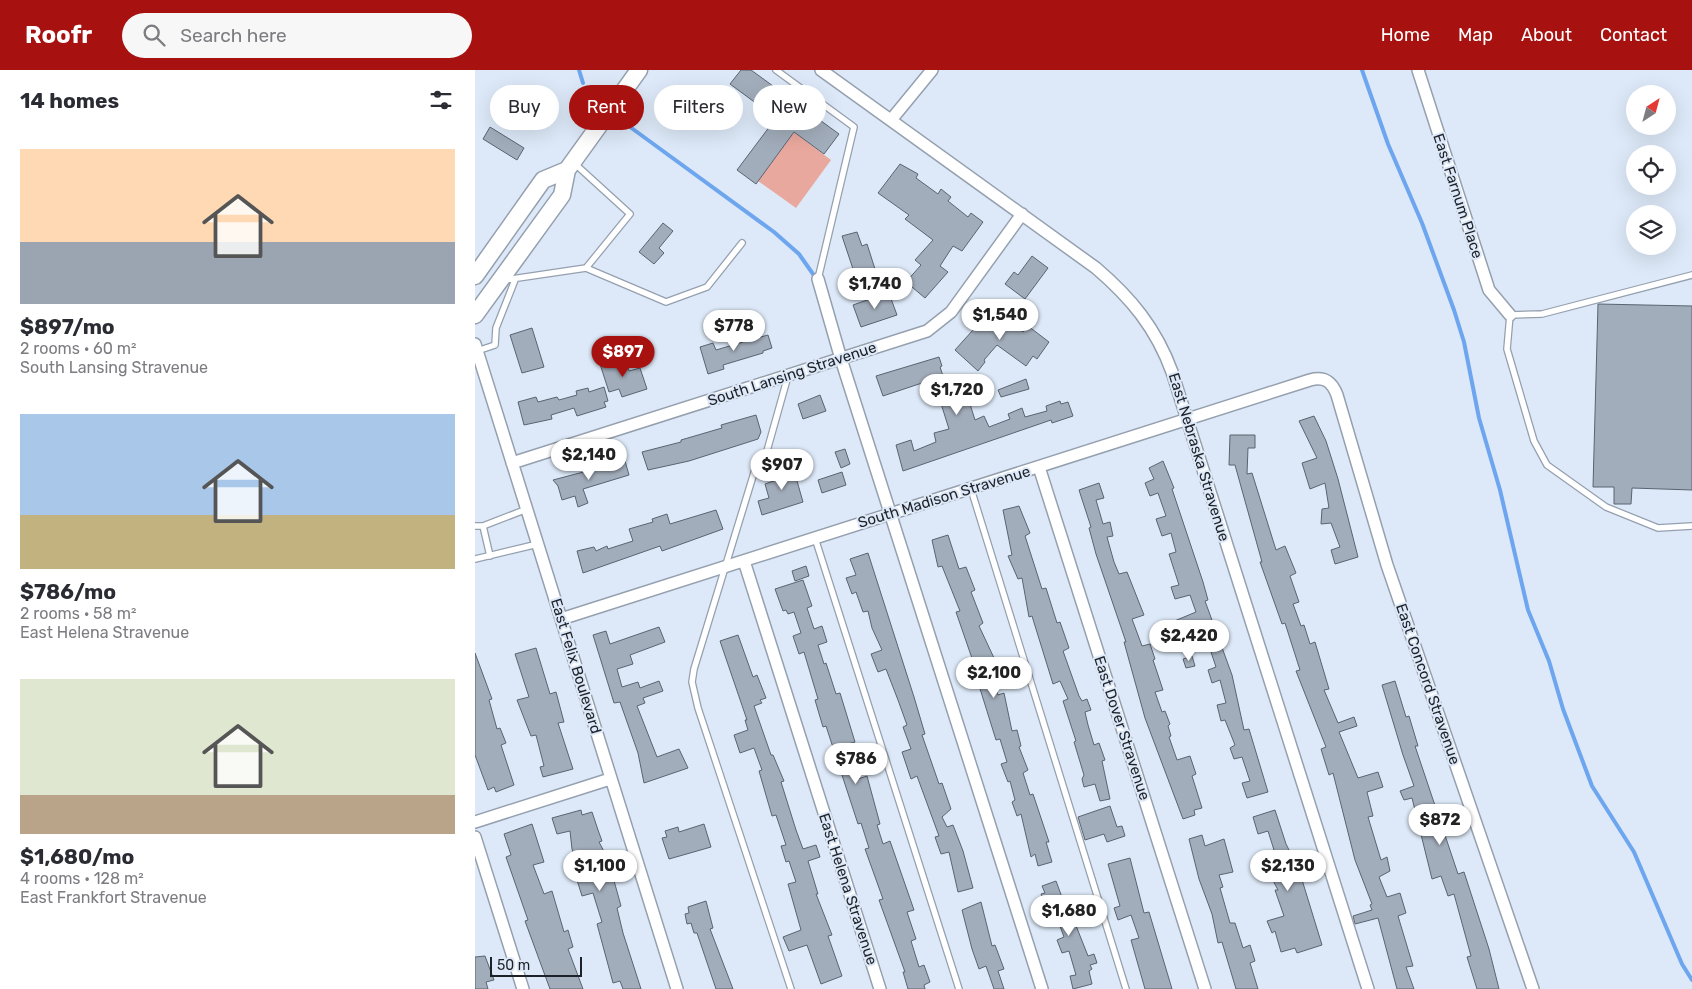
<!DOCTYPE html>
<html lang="en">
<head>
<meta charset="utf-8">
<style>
  body { margin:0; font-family:Rubik,sans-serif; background:#f7f7f7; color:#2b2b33; height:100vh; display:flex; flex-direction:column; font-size:19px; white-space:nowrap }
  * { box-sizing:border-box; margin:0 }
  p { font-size:16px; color:#7c7c81 }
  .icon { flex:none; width:28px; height:28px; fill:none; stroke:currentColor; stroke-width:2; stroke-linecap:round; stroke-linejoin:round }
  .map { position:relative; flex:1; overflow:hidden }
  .panel { display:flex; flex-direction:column; background:#fff; width:475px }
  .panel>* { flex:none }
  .hud { position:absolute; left:15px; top:15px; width:475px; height:45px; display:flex; gap:10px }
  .needle { width:32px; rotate:36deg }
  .buttons { position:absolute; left:1151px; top:15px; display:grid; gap:10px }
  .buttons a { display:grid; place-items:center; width:50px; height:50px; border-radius:50%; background:#fff; box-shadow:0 5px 20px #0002; font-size:25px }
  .scale { position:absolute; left:15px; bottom:12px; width:92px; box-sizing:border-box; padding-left:5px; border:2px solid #1e2228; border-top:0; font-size:14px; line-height:18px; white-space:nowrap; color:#1e2228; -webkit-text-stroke:4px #dde9f8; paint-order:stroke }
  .price { position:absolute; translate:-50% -42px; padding:0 11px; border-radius:18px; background:#fff; color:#222; font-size:16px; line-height:32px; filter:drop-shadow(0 1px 2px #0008) }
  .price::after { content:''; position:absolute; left:50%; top:30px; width:15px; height:11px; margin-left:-8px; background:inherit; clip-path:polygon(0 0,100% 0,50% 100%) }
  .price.active { background:#a71210; color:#fff }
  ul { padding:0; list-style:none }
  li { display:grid; align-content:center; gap:10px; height:265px; padding:0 20px }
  li span { display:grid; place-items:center; height:155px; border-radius:0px; color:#555 }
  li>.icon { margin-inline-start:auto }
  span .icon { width:90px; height:90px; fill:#fffc; stroke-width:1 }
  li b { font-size:21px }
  h2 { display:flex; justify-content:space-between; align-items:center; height:60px; padding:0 20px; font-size:21px }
  .tag { padding:0 18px; border-radius:22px; background:#fff; box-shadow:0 5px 20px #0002; font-size:18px; line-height:45px }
  .tag.active { background:#a71210; color:#fff }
  header { display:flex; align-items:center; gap:30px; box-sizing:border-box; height:70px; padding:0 25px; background:#a71210; color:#fff }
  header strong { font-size:24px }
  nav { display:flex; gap:28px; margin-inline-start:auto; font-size:18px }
  .search { width:350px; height:45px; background:#f7f7f7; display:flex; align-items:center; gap:12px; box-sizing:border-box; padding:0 18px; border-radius:28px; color:#7c7c81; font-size:19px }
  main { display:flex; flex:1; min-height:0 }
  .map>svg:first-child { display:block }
  .green { fill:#e9a89e }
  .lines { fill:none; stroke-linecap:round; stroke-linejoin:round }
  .stream { stroke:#6da6ef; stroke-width:4 }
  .building { fill:#a2adbb; stroke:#5a6471 }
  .service-casing { stroke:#95a0af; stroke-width:8 }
  .minor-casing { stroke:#95a0af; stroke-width:14 }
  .secondary-casing { stroke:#95a0af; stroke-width:19 }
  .service { stroke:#fff; stroke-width:5.5 }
  .minor { stroke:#fff; stroke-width:11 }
  .secondary { stroke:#fff; stroke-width:16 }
  .labels { text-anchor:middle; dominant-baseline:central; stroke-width:4; stroke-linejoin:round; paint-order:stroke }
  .street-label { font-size:15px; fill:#1e2228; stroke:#dde9f8 }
</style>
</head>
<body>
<header>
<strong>Roofr</strong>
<div class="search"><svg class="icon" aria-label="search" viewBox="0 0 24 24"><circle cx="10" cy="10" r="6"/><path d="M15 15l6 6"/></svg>Search here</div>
<nav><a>Home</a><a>Map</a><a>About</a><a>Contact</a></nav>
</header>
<main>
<section class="panel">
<h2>14 homes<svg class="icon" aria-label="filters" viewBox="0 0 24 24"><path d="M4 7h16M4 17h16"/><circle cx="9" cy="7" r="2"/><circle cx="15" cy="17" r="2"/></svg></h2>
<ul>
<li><span style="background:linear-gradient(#ffd9b3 60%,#9aa5b1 0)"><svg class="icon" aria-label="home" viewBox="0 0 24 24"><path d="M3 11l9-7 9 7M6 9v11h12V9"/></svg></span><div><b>$897/mo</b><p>2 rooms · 60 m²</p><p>South Lansing Stravenue</p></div></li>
<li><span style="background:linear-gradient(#a9c7e8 65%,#c2b280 0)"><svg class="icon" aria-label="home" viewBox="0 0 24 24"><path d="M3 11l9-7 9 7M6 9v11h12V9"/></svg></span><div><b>$786/mo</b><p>2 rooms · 58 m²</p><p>East Helena Stravenue</p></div></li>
<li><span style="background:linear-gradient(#dfe7d0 75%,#b9a48a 0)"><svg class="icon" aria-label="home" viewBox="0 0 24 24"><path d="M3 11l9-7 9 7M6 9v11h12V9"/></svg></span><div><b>$1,680/mo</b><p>4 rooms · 128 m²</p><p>East Frankfort Stravenue</p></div></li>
</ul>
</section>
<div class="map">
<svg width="1217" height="919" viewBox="0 0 1217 919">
  <rect width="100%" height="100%" fill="#dde9f8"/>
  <path class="green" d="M319,62L356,90L321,138L283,111Z"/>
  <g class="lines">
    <path class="stream" d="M104,0L108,13
      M887,0L913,74L947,153L979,240L989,272L1004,348L1025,420L1053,540L1074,591L1088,639L1117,716L1159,782L1207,894L1217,910
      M151,54L299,162L324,184L338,204"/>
  </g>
  <path class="building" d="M266,0H276L364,64L349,84L319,62L281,114L262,100L301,48L255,14Z
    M15,57L49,78L42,90L8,69Z
    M425,94L443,104L441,108L463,124L466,119L476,127L473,131L493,147L496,143L508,152L487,181L478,176L465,196L473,202L450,228L431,212L446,195L440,190L458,170L430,149L434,145L403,123Z
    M188,153L198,161L184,178L189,183L179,194L164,182Z
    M382,162L387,176L392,174L400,199L380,205L367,166Z
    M557,186L573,198L550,229L530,214L539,202L543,205Z
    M409,224L411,228L415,226L422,245L386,257L378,235Z
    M1123,234L1217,236V420L1157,418L1156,434H1139V417H1118Z
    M513,236L548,262L553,256L574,272L562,289L558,286L551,296L522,275L509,290L510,292L503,301L480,280L507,250L504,248Z
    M57,258L69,297L47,303L35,265Z
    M281,263L282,268L293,265L297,278L288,281V283L248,295L249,299L233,304L225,277L238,273L241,280L268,272L267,267Z
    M464,287L467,296L465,297L477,333L479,336L494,331L500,350L509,346L514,357L535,349L533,344L547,338L550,347L572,341L571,336L585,331L586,334L593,332L598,346L577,353L576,350L428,401L421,375L436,370L439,381L461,372L459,363L474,359L463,324L455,327L450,312L408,326L401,306Z
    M151,289L154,301L165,298L172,319L147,327L144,319L134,322L125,294Z
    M551,309L554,319L526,327L523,320Z
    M129,317L133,331L129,332L131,337L102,346L99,338L76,345L77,349L49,355L43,332L61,327L63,332L82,327L84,330L102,325L101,321L113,318L114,322Z
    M345,325L351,341L328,349L323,334Z
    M281,345L286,362L283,369L214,391L173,400L167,382L206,372V370L247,358L246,355Z
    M839,346L851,371L863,409L883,487L860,494L856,480L865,477L856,453L846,454L847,439L854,438L850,413L835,419L827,393L842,388L824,351Z
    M755,365H780V378H773L772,404L777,403L801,480L810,476L821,503L815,506L824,532L818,534L826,556L829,555L835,574L840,572L854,619L849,620L863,653L879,647L882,656L864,662L883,708L903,702L908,717L892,722L898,746L893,747L906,790L912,787L915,801L904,807L912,827L925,823L931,843L923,846L938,896L931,897L939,919H922L903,848L880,854L878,846L897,840L895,835L897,834L880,790L858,703L854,705L846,679L851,677L821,601L825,600L810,553L807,554L785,492H787L760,395H754Z
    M370,379L375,394L366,398L360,382Z
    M311,387L317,405L320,404L328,432L287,445L283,431L294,428L290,414L307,408L301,390Z
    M150,391L154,405L108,419L113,433L103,437L100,426L87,430L83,416L78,410Z
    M688,391L699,418L697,419L728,512L733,530L730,531L757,605L769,660L774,659L793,722L772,728L767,713L775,711L767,687L759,689L755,678L760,675L750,650L746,651L742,635L751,633L745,610L737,613L733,600L741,597L733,573L726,575L719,556L700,561L697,552L721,542L715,525L700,529L696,517L704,515L694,484L701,482L696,463L687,466L681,449L691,446L683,423L675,426L670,413L679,409L674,398Z
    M367,402L371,415L347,423L343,410Z
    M624,413L629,428L621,430L628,454L635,452L638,466L632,467L639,492L644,504L652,502L669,545L657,549L667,576L675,574L680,589L678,590L688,620L680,622L687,642L690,641L695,654L693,656L696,666L694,667L702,690L715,686L721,704L717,706L727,738L719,740L720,745L708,749L670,648L649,572H651L621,484L614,458L616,457L604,420Z
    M544,436L555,463L550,466L567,519L571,518L582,553L585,552L594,578L588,581L604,626L607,631L612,629L616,640L610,642L613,655L619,675L624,673L630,690L627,691L635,729L625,731L620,714L609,717L607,709L609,705L599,672L601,671L588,631L593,629L585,611L578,614L557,546L554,547L547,508L543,509L533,486L537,485L528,440Z
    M241,440L248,459L187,481L185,476L108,503L102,481L119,477L121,481L132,476L133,479L158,471L154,459L178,452L177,449L192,444L195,454Z
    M473,465L484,499L491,497L500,520L496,522L508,553L504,556L519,588L515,589L520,602L515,604L523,625L529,623L537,661L542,660L546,676L544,677L553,700L548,703L555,725L558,724L574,772H571L577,792L563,796L560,784L556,787L546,744L542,746L537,732L540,730L535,711L533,712L526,694L532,692L525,669L521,670L502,609L499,610L494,599L500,597L481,542L485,541L467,496L463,497L457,470Z
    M393,483L439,627L450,664L447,665L464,714L467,713L476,739L467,747L472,757L478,755L488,781L498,818L483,822L474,782L466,784L460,767L464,766L442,706L436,709L427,682L436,679L428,657L432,655L423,630L411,599L403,602L396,584L407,580L397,558L393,541L388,542L381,522L377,524L371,508L381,505L375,489Z
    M331,496L334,506L320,511L317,501Z
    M328,510L337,536L332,538L339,559L347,556L352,572L343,575L349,594L351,593L361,624L365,623L380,672L370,675L377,698H379L383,709L392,706L405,754L402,755L408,774L415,771L439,840L432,842L441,869L436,871L444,897L449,895L455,912L449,915L450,919H433L428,902H430L404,830L408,829L390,779L394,778L386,753L383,754L351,656L348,657L340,630L343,629L329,582L324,584L318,566L326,563L319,542L313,544L311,540L308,541L300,519Z
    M184,557L190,572L155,585L158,594L142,599L147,617L163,612L165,618L184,611L188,621L168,628L170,633L162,636L182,687L204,679L213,698L169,713L163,683L145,632L139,633L118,565L131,561L135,574Z
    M263,565L278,607L282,605L291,628L285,630L287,633L279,636L296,685H298L309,711L306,712L321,760L328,779L341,775L345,787L333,791L343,824H341L357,865L353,866L367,906L346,914L332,875L314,881L308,867L326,860L313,814L321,812L314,791L311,792L306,776L311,775L301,745L297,746L284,701L287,700L279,678L265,683L259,665L273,660L270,650H272L245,571Z
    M61,578L75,624L81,622L89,652L83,653L98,699L68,707L65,697L69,696L61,665L56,666L42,630L54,627L40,584Z
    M0,583L17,629L14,630L22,659L25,658L31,673L26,675L39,715L21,722L19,717L13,720L0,685Z
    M717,586L720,596L711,598L708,589Z
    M920,611L931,647L934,646L943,676H940L983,804L989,802L1014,879L1024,919H1002L992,887L996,886L979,824L973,826L966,806L957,809L937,728L929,730L925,721L939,716L928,685L907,615Z
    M635,736L642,757L647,756L650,766L632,772L629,764L610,770L603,747Z
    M106,740L107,745L117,742L123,760L127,771L124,772L133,789L146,836L142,838L148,863L166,919H148L145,911L138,913L122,854L127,852L118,823L107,826L102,810L107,809L97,779L95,761L82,764L77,748Z
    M800,740L811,774L824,800L847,875L822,883L820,878L806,882L800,861L797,863L792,851L809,846L800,820H803L790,795L794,792L790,785L799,780L793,761L783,764L778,747Z
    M57,754L69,792L58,795L69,824L77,821L89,862L93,860L98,877L93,879L108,919H75L50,851L53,850L31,787L36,785L29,764Z
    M229,754L236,777L194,789L187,768L192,767L190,761L203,757L204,762Z
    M727,765L730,776L749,769L758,802L744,805L748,817L745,818L755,853H760L768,878L775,875L780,891L775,893L783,919H761L747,872L743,873L737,844L724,809L714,769Z
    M655,788L669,843L674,842L697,919H670L656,870L664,868L656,845L643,850L639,838L645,836L633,794Z
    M581,811L595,849L598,848L613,886L619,884L622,893L615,895L617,899L614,901L617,914L598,919L595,906L601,905L594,881L587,883L582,870L589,867L579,840L573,843L566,824L570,823L567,816Z
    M231,831L238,858L235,859L258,919H241L222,863H219L216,853L212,854L210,844L214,843L213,837Z
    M506,832L517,876L520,875L529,899L523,901L529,919H519L511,896L504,899L497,879L487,840Z
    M10,886L19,910L11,912L13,919H0V887Z"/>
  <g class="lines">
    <defs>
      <path id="service" d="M301,0L379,57L343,209
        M99,93L155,144L111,198
        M1217,205L1067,244L1035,245L1032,279L1059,371L1072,395L1131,437L1183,458L1217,456
        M30,210L111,198L191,232L232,217L267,173
        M2,281L20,275L21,258L40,210
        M313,306L290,388L282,393L219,599L217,612L223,638L316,919
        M496,419L651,919
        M0,456H8L52,439
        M8,456L15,486
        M340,468L484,919
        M0,489L63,474"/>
      <path id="minor" d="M346,0L621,198C656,228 681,258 697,302L893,919
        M943,0L1014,220L1035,245
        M416,50L457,0
        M343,209L366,289L567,919
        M0,274L202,919
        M37,393L452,261L476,242L547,144
        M564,397L730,919
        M269,491L405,919
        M86,549L835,310C850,306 857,312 862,325L912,495L1058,919
        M0,752L135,709
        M0,767L48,919"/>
      <path id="secondary" d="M0,206L68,110L92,100
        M0,245L87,125L92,100L164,0"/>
    </defs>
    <use href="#service" class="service-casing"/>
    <use href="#minor" class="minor-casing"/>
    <use href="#secondary" class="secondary-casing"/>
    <use href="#service" class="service"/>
    <use href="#minor" class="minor"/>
    <use href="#secondary" class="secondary"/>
  </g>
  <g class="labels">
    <g class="street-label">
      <text transform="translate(983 126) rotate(72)">East Farnum Place</text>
      <text transform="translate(317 304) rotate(-18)">South Lansing Stravenue</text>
      <text transform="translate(724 387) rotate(73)">East Nebraska Stravenue</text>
      <text transform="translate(469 427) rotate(-17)">South Madison Stravenue</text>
      <text transform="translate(101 596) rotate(73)">East Felix Boulevard</text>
      <text transform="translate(953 614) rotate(71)">East Concord Stravenue</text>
      <text transform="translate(647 658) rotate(72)">East Dover Stravenue</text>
      <text transform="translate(373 819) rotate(72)">East Helena Stravenue</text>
    </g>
  </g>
</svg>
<div class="buttons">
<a><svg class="needle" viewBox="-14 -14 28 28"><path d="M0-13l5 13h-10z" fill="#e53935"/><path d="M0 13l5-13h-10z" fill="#7c7c81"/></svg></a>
<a><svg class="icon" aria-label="locate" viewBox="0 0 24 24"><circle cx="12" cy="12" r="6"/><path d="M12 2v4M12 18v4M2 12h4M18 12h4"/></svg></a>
<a><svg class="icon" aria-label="layers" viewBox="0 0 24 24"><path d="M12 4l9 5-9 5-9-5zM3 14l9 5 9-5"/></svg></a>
</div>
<div class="scale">50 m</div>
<b class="price" style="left:400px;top:240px">$1,740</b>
<b class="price" style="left:525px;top:271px">$1,540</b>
<b class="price" style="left:259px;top:282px">$778</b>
<b class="price active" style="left:148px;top:308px">$897</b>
<b class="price" style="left:482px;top:346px">$1,720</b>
<b class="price" style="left:114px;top:411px">$2,140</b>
<b class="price" style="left:307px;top:421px">$907</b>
<b class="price" style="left:714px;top:592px">$2,420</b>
<b class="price" style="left:519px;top:629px">$2,100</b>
<b class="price" style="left:381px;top:715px">$786</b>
<b class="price" style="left:965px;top:776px">$872</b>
<b class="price" style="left:125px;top:822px">$1,100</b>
<b class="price" style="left:813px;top:822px">$2,130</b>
<b class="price" style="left:594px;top:867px">$1,680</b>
<div class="hud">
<a class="tag">Buy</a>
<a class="tag active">Rent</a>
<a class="tag">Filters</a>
<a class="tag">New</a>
</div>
</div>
</main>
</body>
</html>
